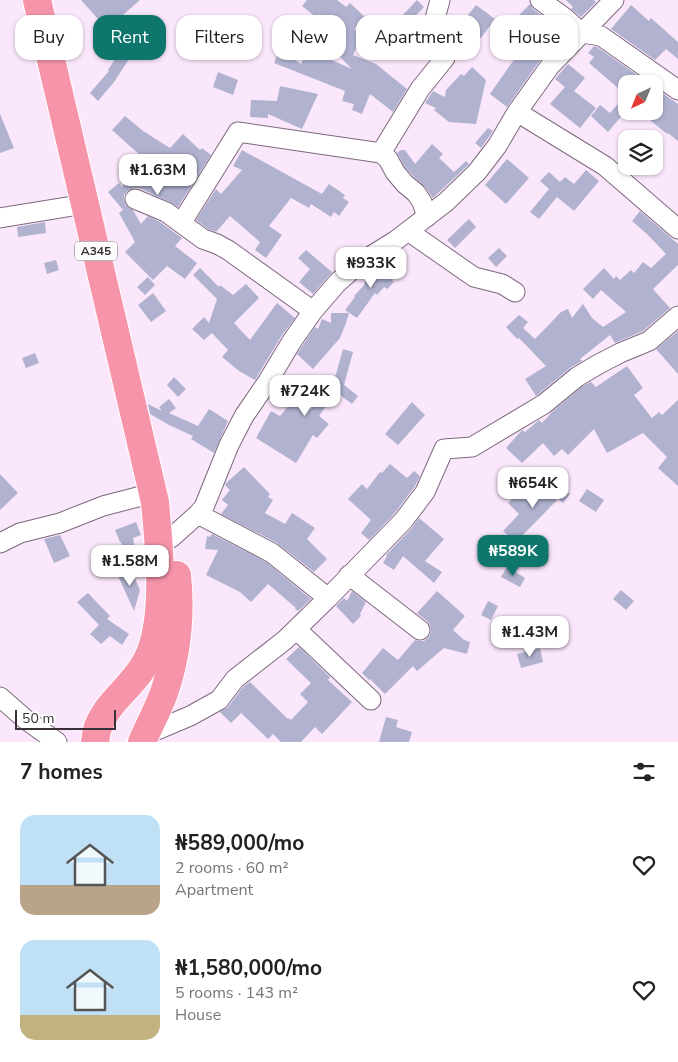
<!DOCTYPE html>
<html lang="en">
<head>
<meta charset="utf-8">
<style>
  body { margin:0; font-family:"Nunito Sans",sans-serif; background:#f6f6f6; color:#222; height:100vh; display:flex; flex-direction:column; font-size:19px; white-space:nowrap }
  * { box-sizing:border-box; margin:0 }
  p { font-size:16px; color:#767676 }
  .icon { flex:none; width:28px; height:28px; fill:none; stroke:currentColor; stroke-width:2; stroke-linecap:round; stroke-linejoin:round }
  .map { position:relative; height:742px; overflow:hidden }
  .side { display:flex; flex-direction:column; background:#fff; flex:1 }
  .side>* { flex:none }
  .guide { position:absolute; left:15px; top:15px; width:649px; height:45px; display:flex; gap:10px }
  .needle { width:32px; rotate:223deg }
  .buttons { position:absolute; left:618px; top:75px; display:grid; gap:10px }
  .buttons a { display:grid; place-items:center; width:45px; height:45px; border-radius:10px; background:#fff; box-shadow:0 1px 4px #0004; font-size:25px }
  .scale { position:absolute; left:15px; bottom:12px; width:101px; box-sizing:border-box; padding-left:5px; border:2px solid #382f39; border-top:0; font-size:14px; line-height:18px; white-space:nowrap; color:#382f39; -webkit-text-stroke:4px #fcfcfc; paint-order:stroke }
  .price { position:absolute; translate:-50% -42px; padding:0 11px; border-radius:10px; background:#fff; color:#222; font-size:16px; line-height:32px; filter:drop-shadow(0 1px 2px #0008) }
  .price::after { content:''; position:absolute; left:50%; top:30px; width:15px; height:11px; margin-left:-8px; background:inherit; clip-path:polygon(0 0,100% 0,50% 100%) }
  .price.selected { background:#0f766e; color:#fff }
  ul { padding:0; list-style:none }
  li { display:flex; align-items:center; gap:15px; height:125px; padding:0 20px }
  li span { display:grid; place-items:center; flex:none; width:140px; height:100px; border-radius:15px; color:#555 }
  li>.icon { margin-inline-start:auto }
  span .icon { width:60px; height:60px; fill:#fffc; stroke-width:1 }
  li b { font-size:21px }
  h2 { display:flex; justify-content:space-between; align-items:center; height:60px; padding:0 20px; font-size:21px }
  .chip { padding:0 18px; border-radius:15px; background:#fff; box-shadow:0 1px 4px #0004; font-size:18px; line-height:45px }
  .chip.selected { background:#0f766e; color:#fff }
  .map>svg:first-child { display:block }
  .building { fill:#b0b2d0 }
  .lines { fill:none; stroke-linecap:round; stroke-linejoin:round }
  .minor-casing { stroke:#7d687e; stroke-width:21 }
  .highway-casing { stroke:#fff; stroke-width:30 }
  .minor { stroke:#fff; stroke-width:19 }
  .highway { stroke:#f694a9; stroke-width:28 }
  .labels { text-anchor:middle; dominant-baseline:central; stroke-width:4; stroke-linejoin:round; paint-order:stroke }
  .shield { fill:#fcfcfc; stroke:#736c74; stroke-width:1 }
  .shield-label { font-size:12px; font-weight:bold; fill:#382f39 }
</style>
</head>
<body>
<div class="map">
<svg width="678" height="742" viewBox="0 0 678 742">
  <rect width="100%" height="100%" fill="#fbe7fc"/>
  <path class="building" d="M81,0H140L107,29Z
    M307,0H337L346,7L350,3L365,17L354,29L363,33L353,55L376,64L407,89L393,112L370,94L362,114L352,110L354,104L342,101L345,91L274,63L278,53L294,59L301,64L307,49L352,69L314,31L322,22L302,6Z
    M417,0L424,7L402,30L395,23Z
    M566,0H594L596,2L581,17L571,9L573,7Z
    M530,4L533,9L561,29L548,43L553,47L541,59L507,107L490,94L520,51L533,60L546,44L526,23L523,25L517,17Z
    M476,5L495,19L481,38L461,24Z
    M631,5L649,21L651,18L678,42V59L666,49L655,60L611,29Z
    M594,46L597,47L650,84H626V111L608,132L591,116L600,105L610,113L626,95L589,63L594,57L588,53Z
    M123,47L133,53L114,82L98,101L90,93L109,71L108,70Z
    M568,64L585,78L574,91L596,108L580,128L550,104L565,87L555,79Z
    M472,67L486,80L476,124L449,122L434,110L436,108L425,103L433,91L445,97L446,90L461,74L464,76Z
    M218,72L238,80L233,95L213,87Z
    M280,86L318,94L302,129L268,114V118L250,117L251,100L277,101Z
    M654,87L678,104V141L668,133L667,134L639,111H654Z
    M0,114L14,148L0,153Z
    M125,116L143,131L170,148L183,134L200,150L202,148L211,155L178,207L170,202L139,188H134L129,190L124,195V200L126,205L133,210L141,224L148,216L160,222L182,238L175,246L197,263L185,279L167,266L153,280L125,252L135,242L119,213L123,210L108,192L119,183L122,187L140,155L112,130Z
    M488,128L493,131L481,148L475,143Z
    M432,144L443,154L439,158L454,172L466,161L469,164L433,198L425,187L413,176L404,166L397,153L401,150H405L415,164Z
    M242,150L322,194L329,184L345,195L343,198L349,202L339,216L334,212L331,217L311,204L309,208L291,198L269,226L282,235L266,258L255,250L260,242L230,216L216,232L208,229L196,220L216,189L221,194L242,170L233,166Z
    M507,159L529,178L506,204L485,185Z
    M586,170L599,181L574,211L557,197L539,219L530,212L549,189L540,181L549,172L560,182L565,177L574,184Z
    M640,211L678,244V265L653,289L670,308L643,331L615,343L610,335L580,359L582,361L570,368L536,396L525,379L546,366L519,338L517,339L506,327L519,315L528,322L523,328L535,339L561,312L568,309L572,318L583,304L592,318L603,327L626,312L601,290L593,299L583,289L604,268L614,279L616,276L620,280L631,270L634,273L643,262L651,268L666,254L648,235L632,221Z
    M469,219L476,227L455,248L447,240Z
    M45,222L46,233L18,237L17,227Z
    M499,248L507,256L496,267L488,258Z
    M306,250L332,272L313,294L299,282L310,269L298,258Z
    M56,260L59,270L47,274L44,263Z
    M384,261L392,268L386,274L394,282L387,289L384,287L377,295L375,293L357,318L345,310L355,297L354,296L365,284L364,283L371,274L370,273L379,264Z
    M200,268L219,287L220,285L233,295L246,284L259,298L234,323L250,340L277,303L295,318L282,335L255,380L239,371L222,357L228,350L212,333L204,340L192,329L204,317L209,323L217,299L193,275Z
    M148,277L155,285L145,295L137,287Z
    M153,293L166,311L151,322L138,305Z
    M331,313H349L346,323L340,338L313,369L297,354L315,327L318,329L322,319L331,323Z
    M678,331V374L656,349Z
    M343,349L353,352L344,385L358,396L352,404L336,392L319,416L329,424L317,438L313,435L296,463L256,438L271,411L280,416L296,397L311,409L336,374Z
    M35,353L39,363L26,368L22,358Z
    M627,366L643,388L634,395L652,418L659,412L662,415L678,400V486L658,468L667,457L643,433L607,453L594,429L568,455L562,449L554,456L543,443L522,463L506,448L522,430L525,432L539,420L542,423L553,411L583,386L591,382L596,387Z
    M174,377L186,389L178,397L167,385Z
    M169,399L176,408L169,413L198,426L209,409L228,421L214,453L191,439L193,436L169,425L150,414L148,404L162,411L159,407Z
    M412,402L425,415L398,445L385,434Z
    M390,464L407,478L414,471L420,476L415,486L394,514L369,540L361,533L371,520L348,499L362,484L367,489L380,472L382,473Z
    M244,467L270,494L268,497L273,500L265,513L285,524L292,513L315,528L307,539L327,559L314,572L277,543L221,514L228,505L222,500L230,490L225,485V484Z
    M0,474L18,493L0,510Z
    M553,480L570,494L563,503L558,499L518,540L516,539L514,541L503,531L519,514L508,503L522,489L535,502Z
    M587,489L604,500L596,512L579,501Z
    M419,518L444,539L425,561L442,572L434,583L403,556L394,570L383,563L387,556L386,555L411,529Z
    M136,522L141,535L133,538L135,549L123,551L121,542H120L115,530Z
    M212,534L266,562L311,599L298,611L295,609L296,608L268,584L251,602L240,592L206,575L218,550L205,549L207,536L210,537Z
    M60,535L70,556L54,563L44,539Z
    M507,567L525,578L520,587L501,577Z
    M131,570L140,590L134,611L118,576Z
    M621,590L634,601L626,610L613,599Z
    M352,591L366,602L360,614L361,616L353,624L336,606L344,598L347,601Z
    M437,591L465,616L453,630L464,640L470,642L467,654L444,648L417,671L413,666L385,694L370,679L369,680L362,673L383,648L398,660L415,640L419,641H424L429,637L431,631L430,625L427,621L417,613Z
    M88,593L110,616L107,619L129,634L122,645L110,636L101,644L90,634L99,625L77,602Z
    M488,601L498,606L491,620L481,615Z
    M299,647L330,677L328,680L352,702L322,734L315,727L301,742H281L273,734L268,739L241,713L231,723L220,712L228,707L243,687L250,682L288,719L289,718L291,720L308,702L300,694L311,683L286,659Z
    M540,648L543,662L521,668L517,654Z
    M386,717L398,720L396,727L412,732L409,742H379Z"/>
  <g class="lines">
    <defs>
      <path id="minor" d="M540,0L565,18L582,33L601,36L678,90
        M517,112L605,166L678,229
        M135,199L166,212L203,239L217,244L228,250L313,311
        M427,217L422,202L416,193L405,184L395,172L388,159L381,153L420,89L445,58L433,26L440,0
        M0,218L85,204
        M182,222L238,132L381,153
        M408,231L474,277L502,284L515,292
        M198,514L272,553L328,598
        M171,538L198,514L204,507L229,445L244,416L268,381L292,341L313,311L338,282L361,262L395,241L446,202L477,172L497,146L517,112L550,66L614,0
        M0,543L20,533L60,523L103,506L153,493
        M349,575L420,630
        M296,629L371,700
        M0,697L25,719L57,742
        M145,735L190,716L219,700L235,679L285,640L328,598L403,521L425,492L444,449L472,447L544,404L577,377L597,365L620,353L649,341L678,316"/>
      <path id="highway" d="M37,0L155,502C159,548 169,627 143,667C130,688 107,703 98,727C96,732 96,737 95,742
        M142,742C149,726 158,709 164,693C177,655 181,614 177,575"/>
    </defs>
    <use href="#minor" class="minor-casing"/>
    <use href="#highway" class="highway-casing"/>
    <use href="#minor" class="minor"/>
    <use href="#highway" class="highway"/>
  </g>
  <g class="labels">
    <rect class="shield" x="75" y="241.5" width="42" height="19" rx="4"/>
    <g class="shield-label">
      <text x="96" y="251">A345</text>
    </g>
  </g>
</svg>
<div class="buttons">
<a><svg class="needle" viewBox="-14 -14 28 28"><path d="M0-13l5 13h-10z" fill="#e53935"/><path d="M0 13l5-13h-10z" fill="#767676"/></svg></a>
<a><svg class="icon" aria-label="layers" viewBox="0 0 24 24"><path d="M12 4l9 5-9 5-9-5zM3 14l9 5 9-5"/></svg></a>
</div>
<div class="scale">50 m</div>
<b class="price" style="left:158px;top:196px">₦1.63M</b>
<b class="price" style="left:371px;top:289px">₦933K</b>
<b class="price" style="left:305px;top:417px">₦724K</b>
<b class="price" style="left:533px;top:509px">₦654K</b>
<b class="price selected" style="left:513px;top:577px">₦589K</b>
<b class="price" style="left:130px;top:587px">₦1.58M</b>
<b class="price" style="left:530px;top:658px">₦1.43M</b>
<div class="guide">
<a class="chip">Buy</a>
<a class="chip selected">Rent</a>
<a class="chip">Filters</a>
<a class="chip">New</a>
<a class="chip">Apartment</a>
<a class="chip">House</a>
</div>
</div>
<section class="side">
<h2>7 homes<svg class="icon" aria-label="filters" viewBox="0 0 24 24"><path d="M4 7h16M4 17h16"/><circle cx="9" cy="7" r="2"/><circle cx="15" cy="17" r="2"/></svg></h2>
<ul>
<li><span style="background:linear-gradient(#bfe0f5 70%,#b9a48a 0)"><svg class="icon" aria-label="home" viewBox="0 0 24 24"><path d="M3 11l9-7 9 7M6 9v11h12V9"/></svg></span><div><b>₦589,000/mo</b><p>2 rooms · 60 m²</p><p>Apartment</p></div><svg class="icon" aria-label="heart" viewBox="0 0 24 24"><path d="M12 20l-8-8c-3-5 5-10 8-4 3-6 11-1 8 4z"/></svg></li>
<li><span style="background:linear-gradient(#bfe0f5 75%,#c2b280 0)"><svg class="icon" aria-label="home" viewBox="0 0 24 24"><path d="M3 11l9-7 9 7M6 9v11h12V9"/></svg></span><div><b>₦1,580,000/mo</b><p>5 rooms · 143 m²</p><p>House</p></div><svg class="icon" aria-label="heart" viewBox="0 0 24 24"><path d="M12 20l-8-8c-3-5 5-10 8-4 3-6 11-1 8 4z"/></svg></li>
</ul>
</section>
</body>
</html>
